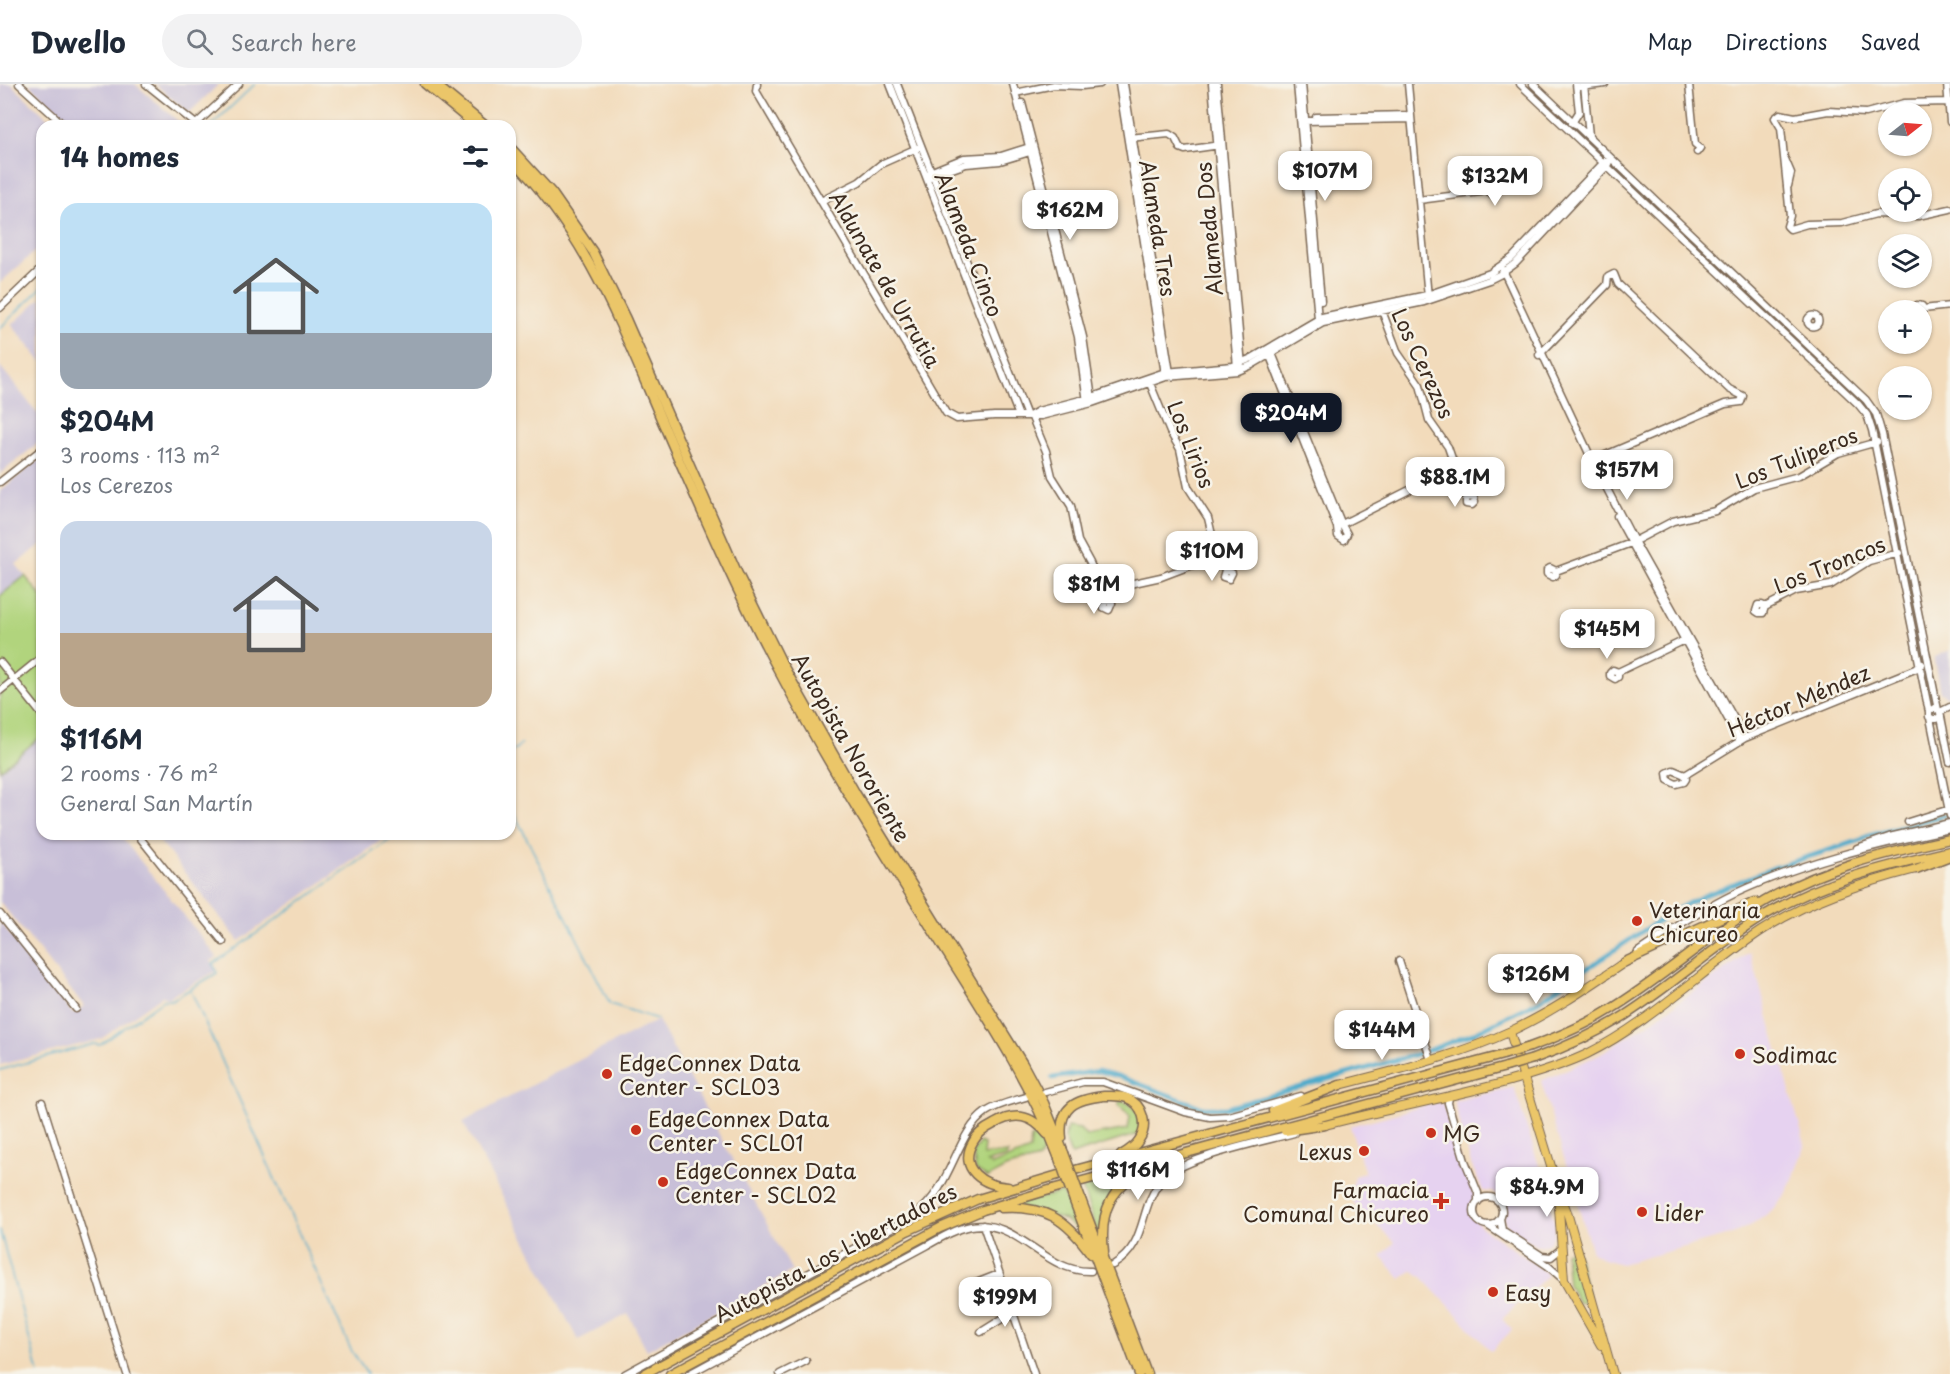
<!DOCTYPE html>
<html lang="en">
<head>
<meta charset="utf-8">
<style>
  body { margin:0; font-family:"Playpen Sans",sans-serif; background:#f2f2f3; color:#1f2937; height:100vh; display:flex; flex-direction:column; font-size:22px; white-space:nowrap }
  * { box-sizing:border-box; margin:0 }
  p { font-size:20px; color:#747a83 }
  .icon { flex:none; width:33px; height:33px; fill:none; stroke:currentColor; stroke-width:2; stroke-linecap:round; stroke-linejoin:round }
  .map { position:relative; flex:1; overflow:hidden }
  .details { position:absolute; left:36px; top:36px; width:480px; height:720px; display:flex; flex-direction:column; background:#fff; border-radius:18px; box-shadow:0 2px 4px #0004 }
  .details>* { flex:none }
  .needle { width:39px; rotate:73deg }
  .controls { position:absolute; left:1878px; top:18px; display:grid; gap:12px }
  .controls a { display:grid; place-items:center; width:54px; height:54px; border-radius:50%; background:#fff; box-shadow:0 2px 4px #0004; font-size:30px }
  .price { position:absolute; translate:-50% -51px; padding:0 14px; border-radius:12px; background:#fff; color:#222; font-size:20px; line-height:39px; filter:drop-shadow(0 2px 3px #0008) }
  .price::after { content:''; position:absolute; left:50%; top:36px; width:18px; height:14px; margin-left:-9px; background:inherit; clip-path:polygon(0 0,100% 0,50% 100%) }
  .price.active { background:#111827; color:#fff }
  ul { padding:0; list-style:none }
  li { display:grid; align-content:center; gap:12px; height:318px; padding:0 24px }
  li span { display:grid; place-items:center; height:186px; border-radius:18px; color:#555 }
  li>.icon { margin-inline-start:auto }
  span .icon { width:108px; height:108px; fill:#fffc; stroke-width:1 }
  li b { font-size:26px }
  h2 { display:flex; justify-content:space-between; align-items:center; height:72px; padding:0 24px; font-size:26px }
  header { display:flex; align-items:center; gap:36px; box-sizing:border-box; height:84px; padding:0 30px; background:#fff; border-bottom:2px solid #e0e1e3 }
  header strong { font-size:28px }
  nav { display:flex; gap:33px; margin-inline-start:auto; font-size:21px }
  .search { width:420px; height:54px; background:#f2f2f3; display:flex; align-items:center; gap:15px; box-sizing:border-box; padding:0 21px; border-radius:33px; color:#747a83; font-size:22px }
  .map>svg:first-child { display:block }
  .built { fill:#e6d2f0 }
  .industrial { fill:#c8bfd8 }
  .green { fill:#b1d47d; stroke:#767f4e; stroke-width:1.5 }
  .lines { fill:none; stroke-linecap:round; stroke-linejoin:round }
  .stream { stroke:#4daacb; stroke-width:1.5 }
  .canal { stroke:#4daacb; stroke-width:4.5 }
  .minor-casing { stroke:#7b6855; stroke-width:9 }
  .major-casing { stroke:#7b6855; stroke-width:10 }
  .highway-casing { stroke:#7b6855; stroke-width:11 }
  .minor { stroke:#fff; stroke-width:6 }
  .major { stroke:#ebc669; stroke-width:8 }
  .highway { stroke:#ebc669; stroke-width:8 }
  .highway-bridge-casing { stroke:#7b6855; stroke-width:11; stroke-linecap:butt }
  .highway-bridge { stroke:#ebc669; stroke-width:8 }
  .poi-dot { fill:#c8321e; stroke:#f7f3e8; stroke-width:2 }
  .labels { text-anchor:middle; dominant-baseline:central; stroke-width:5; stroke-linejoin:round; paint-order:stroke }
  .street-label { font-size:21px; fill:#3b2a1e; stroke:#f7f3e8 }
  .poi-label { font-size:21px; fill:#3b2a1e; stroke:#f7f3e8; text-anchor:start }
</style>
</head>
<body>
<header>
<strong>Dwello</strong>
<div class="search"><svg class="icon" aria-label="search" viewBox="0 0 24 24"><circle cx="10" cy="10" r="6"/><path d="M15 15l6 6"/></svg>Search here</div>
<nav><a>Map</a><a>Directions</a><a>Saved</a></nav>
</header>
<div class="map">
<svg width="1950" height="1290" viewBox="0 0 1950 1290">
  <rect width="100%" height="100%" fill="#f7f3e8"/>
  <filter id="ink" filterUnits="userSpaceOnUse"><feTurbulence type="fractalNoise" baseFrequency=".0167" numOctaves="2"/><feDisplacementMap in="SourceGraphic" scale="12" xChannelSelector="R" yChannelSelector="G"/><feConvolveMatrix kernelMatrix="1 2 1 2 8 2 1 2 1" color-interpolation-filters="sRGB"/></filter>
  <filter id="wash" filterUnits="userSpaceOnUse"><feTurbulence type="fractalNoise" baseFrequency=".008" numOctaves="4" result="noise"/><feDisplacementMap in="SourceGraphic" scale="24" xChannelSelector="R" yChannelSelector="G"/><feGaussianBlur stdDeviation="1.35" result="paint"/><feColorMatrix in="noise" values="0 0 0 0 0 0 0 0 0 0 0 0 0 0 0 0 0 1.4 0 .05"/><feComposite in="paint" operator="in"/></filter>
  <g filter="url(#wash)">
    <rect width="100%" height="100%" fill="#f2dbbb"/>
    <path class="built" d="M1750,868L1805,1060L1793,1095L1783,1114L1771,1127L1755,1139L1733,1150L1621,1180L1603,1175L1592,1168L1541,997L1596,972L1642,944Z
      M1514,1003L1542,1091L1555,1141L1553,1152L1549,1159L1544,1161L1536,1162L1506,1141L1504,1135L1506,1125L1502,1115L1492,1108L1483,1107L1471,1080L1454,1017Z
      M1439,1018L1443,1020L1457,1068L1474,1109L1475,1116L1472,1124L1476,1137L1482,1144L1531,1177L1548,1191L1502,1235L1512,1246L1491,1267L1422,1193L1412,1186L1401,1195L1381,1172L1395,1158L1354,1120L1353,1114L1352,1102L1354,1092L1365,1089L1350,1042Z"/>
    <path class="industrial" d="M0,0H11L56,42H42V161L0,199Z
      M29,0H135L179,38L174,42H75Z
      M155,0H219L189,29Z
      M42,213V278L12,241Z
      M0,282L42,335V356L0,390Z
      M42,373V460L16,480L25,492L0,512V407Z
      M1950,566V611L1947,613L1940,608L1934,576L1935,573Z
      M41,653L42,750H119L217,873L211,877L216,887L167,914L162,912L101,955L0,981V838L73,930L84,922L0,818V686Z
      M154,750H390L239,857Z
      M658,936L792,1187L647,1266L628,1230L578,1256L463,1038L554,989Z"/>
    <path class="green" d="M25,492L42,513V652L0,686V512Z
      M1119,1017C1135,1018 1146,1036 1138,1050L1071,1071L1065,1055L1067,1043L1080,1045L1086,1052L1128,1045L1130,1032L1119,1021Z
      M1040,1049L1045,1064L1039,1075L1005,1084L988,1094L976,1087L973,1068L980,1058L984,1060L983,1071L1008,1069L1006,1073L987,1078L992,1081L1030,1066L1031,1054Z
      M1140,1085L1115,1103L1102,1150L1098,1152L1082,1102Z
      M1063,1108L1079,1148L1065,1136L1011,1121Z
      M1571,1166L1577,1170L1589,1216L1584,1219L1578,1218L1568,1201L1565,1168Z"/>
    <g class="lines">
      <path class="stream" d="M211,42L255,0
        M0,244L42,203
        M510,669L522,660
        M510,721L610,920L657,935
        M191,907L351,1266L367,1290
        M0,986L94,960L100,961L163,916H172L217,889L213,880L398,750
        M0,1147L39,1290"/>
      <path class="canal" d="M1052,994L1098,987L1118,992L1204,1024H1226L1421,969L1472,950L1538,917L1673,827L1703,812L1773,784L1861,756L1868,752L1945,731"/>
    </g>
  </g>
  <g filter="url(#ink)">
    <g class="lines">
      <defs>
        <path id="minor" d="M19,0L65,42
          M146,0L196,40
          M757,0L756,7L946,329L957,335L994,332H1041L1092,319L1166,293L1238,287L1252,281L1323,239L1424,218L1489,196L1501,190L1516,179L1607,82L1611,74
          M890,0L1019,332
          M897,0L1027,332
          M1013,0L1078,253L1087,318
          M1119,0L1165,290
          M1124,0L1170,289
          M1212,0L1237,283
          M1217,0L1242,282
          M1297,0L1318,235
          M1302,0L1321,217
          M1408,0L1428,213
          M1520,0L1858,320L1867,331L1872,346L1929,628
          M1533,0L1866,316L1876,330L1882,350L1938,626
          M1584,0L1589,52
          M1689,0L1695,60L1700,64L1697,68
          M1947,0L1950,38
          M1580,3L1605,0
          M1015,9L1054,1L1082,2L1100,0
          M1948,18L1904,19L1866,29L1828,27L1795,33L1780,30L1775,34L1781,44L1790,132L1787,142L1790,145L1807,140L1842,139L1876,130L1918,132L1950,125
          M1022,19L1083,253L1092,315
          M1316,33L1411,31
          M1304,37L1411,35
          M1572,39L1579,28L1576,0
          M194,42L239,0
          M1129,54L1169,50L1175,54L1180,64L1185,66L1220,61
          M1785,75L1791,89L1788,102
          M930,88L964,74L1001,72L1033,62
          M930,93L966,80L1000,77L1033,67
          M1419,116L1488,107L1493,111L1497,106L1492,103L1488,107
          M821,117L859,98L881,80L917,64
          M1503,186L1592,376L1634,457L1745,654
          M0,224L42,184
          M1381,224L1398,269L1420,301L1429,336L1448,363L1457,389L1468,413L1474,414L1475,418L1472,421L1466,420V416L1468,413
          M1913,226L1917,221L1922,222L1923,225L1950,222
          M1807.5 237a5.5 5.5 0 1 1 11 0a5.5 5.5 0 1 1-11 0Z
          M1268,267L1337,443L1338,452L1344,456L1347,450L1342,441L1271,267
          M1539,271L1607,201L1608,193L1614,190L1618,200L1729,305L1743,312L1741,318L1725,320L1589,378
          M1149,297L1170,348L1180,365L1188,403L1208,434L1213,455L1225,486L1232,489L1229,495L1223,493L1225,486
          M1031,331L1038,327L1092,313L1165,288L1233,282L1252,274L1322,233L1427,211L1490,189L1512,174L1605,77
          M1031,331L1046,367L1052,392L1071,422L1078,457L1090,479L1106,516L1103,523L1109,526L1112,519L1106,516
          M0,398L42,365
          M1617,432L1740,657
          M1338,442L1455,383
          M1556,487V491L1553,493L1547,490V486L1550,484L1556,487L1631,459L1673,437L1715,427L1754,404L1799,392L1838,369L1877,358
          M1102,506L1161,493L1219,471
          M1765,523L1762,521H1758L1756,527L1759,529H1763L1765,523L1796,507L1831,501L1869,477L1899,469
          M0,578L42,631
          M1618,588V593L1615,595L1610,592V589L1613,586L1618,588L1685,556
          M0,607L42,573
          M1940,628L1950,623
          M1940,632L1937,635H1933L1929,633V628L1934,624L1940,628L1950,678
          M1930,634L1950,732
          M1673,686L1685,691L1686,695L1684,698L1676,700L1668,696L1667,689Z
          M1685,691L1745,654L1915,585L1922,580
          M1908,738L1950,725
          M137,750L223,858
          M1857,764L1889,753L1950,739
          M0,830L76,925
          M1638,868C1670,846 1701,826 1736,809C1803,778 1878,760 1950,745
          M1399,877L1431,976
          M1045,1008L1083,998H1103L1185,1028L1210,1033L1229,1032L1301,1012
          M1449,1013L1448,1019L1465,1077L1478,1109V1118
          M42,1018L127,1290
          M1474 1127a14 14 0 1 1 28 0a14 14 0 1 1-28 0Z
          M1500,1134L1502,1146L1542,1172L1551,1173L1561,1165
          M983,1141L1034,1290
          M1487,1141L1548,1182L1564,1196
          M1113,1181C1148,1160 1138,1126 1160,1098C1178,1074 1261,1058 1294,1049
          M971,1201L999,1190
          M981,1248L1013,1228
          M625,1290L915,1131C953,1103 955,1050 986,1028C998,1020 1013,1017 1026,1013
          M689,1290L928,1161C942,1153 956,1145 971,1142C1018,1134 1044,1189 1091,1187
          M780,1290L806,1277"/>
        <path id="major" d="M1510,948L1557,1102L1567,1128L1613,1290
          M1340,1001C1397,986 1457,972 1511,947C1552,928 1588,903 1625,878
          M1325,1041C1386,1025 1449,1014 1510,997C1536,989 1562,982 1587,970C1651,938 1702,886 1761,847C1809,816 1862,799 1916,785
          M1558,1110L1564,1196L1601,1261"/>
        <path id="highway" d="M425,0L476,42
          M435,0L486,42
          M510,63L552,109L593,168L626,235L737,488L784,583L856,710L1023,980L1044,1019L1064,1069
          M510,73C587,151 618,236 661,335C699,422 737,510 783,595C832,688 889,777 945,866C987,933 1030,998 1058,1072
          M1916,785L1950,772
          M1625,878L1755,818
          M1530,963C1557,953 1584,942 1608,927C1663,894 1710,850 1765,817C1822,784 1886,769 1950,755
          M1533,975C1564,964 1595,950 1624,932C1673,901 1715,861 1765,831C1822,797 1886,782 1950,767
          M1273,1027L1340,1001
          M1285,1047L1325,1041
          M1062,1054C1058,1023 1076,1015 1104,1012C1112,1012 1119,1011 1127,1014C1143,1020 1149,1042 1139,1056C1135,1063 1128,1067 1121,1071
          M1008,1103C984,1102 957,1085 973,1058C977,1050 986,1044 994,1040C1015,1027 1032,1031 1047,1050
          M1074,1117L1139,1290
          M1082,1118L1147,1290
          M1001,1124C1045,1121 1066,1135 1091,1170
          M1104,1168C1099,1126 1111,1103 1148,1083
          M644,1290L907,1147L978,1115L1075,1086L1503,971
          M670,1290L940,1144L983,1126L1056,1104L1506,983"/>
      </defs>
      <use href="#minor" class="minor-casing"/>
      <use href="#major" class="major-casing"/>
      <use href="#highway" class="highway-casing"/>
      <use href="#minor" class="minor"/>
      <use href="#major" class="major"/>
      <use href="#highway" class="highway"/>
      <defs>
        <path id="highway-bridge" d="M1503,971L1530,963
          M1506,983L1533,975
          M1064,1069L1082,1118
          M1058,1072L1074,1117"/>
      </defs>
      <use href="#highway-bridge" class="highway-bridge-casing"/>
      <use href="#highway-bridge" class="highway-bridge"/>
    </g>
  </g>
  <g class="poi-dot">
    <circle cx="1637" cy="837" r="6"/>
    <circle cx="1740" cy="970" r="6"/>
    <circle cx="607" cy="990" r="6"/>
    <circle cx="636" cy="1046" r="6"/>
    <circle cx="1431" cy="1049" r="6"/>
    <circle cx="1364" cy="1067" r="6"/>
    <circle cx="663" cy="1098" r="6"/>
    <path d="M1438 1108h6v6h6v6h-6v6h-6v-6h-6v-6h6z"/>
    <circle cx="1642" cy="1128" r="6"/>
    <circle cx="1493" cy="1208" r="6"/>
  </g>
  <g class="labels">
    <g class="street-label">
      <text transform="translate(1159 144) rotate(81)">Alameda Tres</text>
      <text transform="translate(1208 145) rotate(-95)">Alameda Dos</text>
      <text transform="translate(970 160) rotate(69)">Alameda Cinco</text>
      <text transform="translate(886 195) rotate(60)">Aldunate de Urrutia</text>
      <text transform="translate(1424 279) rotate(65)">Los Cerezos</text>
      <text transform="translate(1192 360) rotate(68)">Los Lirios</text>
      <text transform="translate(1796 373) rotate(-22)">Los Tuliperos</text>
      <text transform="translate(1829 480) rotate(-22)">Los Troncos</text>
      <text transform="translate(1798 616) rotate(-23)">Héctor Méndez</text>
      <text transform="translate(852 663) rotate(60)">Autopista Nororiente</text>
      <text transform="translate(835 1168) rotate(-28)">Autopista Los Libertadores</text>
    </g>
    <g class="poi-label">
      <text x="1649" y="825">Veterinaria<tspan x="1649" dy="24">Chicureo</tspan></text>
      <text x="1752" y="970">Sodimac</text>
      <text x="619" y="978">EdgeConnex Data<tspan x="619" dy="24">Center - SCL03</tspan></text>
      <text x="648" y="1034">EdgeConnex Data<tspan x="648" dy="24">Center - SCL01</tspan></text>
      <text x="1443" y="1049">MG</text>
      <text x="1352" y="1067" text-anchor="end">Lexus</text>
      <text x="675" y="1086">EdgeConnex Data<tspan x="675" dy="24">Center - SCL02</tspan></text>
      <text x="1429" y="1105" text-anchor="end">Farmacia<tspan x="1429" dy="24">Comunal Chicureo</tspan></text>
      <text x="1654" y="1128">Lider</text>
      <text x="1505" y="1208">Easy</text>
    </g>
  </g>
</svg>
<div class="controls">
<a><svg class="needle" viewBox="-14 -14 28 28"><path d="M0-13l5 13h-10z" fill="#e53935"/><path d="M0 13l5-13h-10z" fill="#747a83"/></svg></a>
<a><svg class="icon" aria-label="locate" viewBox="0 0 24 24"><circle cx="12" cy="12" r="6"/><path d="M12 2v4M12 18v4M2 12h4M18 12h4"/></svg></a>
<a><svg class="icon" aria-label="layers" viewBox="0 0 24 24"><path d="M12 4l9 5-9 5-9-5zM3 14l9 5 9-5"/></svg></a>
<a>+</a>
<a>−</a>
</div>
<b class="price" style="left:1325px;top:118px">$107M</b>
<b class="price" style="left:1495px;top:123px">$132M</b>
<b class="price" style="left:1070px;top:157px">$162M</b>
<b class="price active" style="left:1291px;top:360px">$204M</b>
<b class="price" style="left:1627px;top:417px">$157M</b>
<b class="price" style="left:1455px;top:424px">$88.1M</b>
<b class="price" style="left:1212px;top:498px">$110M</b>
<b class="price" style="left:1094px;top:531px">$81M</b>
<b class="price" style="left:1607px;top:576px">$145M</b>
<b class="price" style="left:1536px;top:921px">$126M</b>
<b class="price" style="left:1382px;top:977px">$144M</b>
<b class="price" style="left:1138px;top:1117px">$116M</b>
<b class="price" style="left:1547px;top:1134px">$84.9M</b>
<b class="price" style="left:1005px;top:1244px">$199M</b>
<section class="details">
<h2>14 homes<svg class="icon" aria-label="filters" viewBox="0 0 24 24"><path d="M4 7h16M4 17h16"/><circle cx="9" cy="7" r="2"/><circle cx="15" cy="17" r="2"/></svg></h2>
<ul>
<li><span style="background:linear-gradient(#bfe0f5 70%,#9aa5b1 0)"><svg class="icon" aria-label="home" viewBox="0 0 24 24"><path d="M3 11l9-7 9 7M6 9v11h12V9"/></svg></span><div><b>$204M</b><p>3 rooms · 113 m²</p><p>Los Cerezos</p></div></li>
<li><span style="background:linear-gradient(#c9d6e8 60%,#b9a48a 0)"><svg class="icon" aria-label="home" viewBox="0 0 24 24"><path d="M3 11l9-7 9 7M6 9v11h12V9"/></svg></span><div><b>$116M</b><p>2 rooms · 76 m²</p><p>General San Martín</p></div></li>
</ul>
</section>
</div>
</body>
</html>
